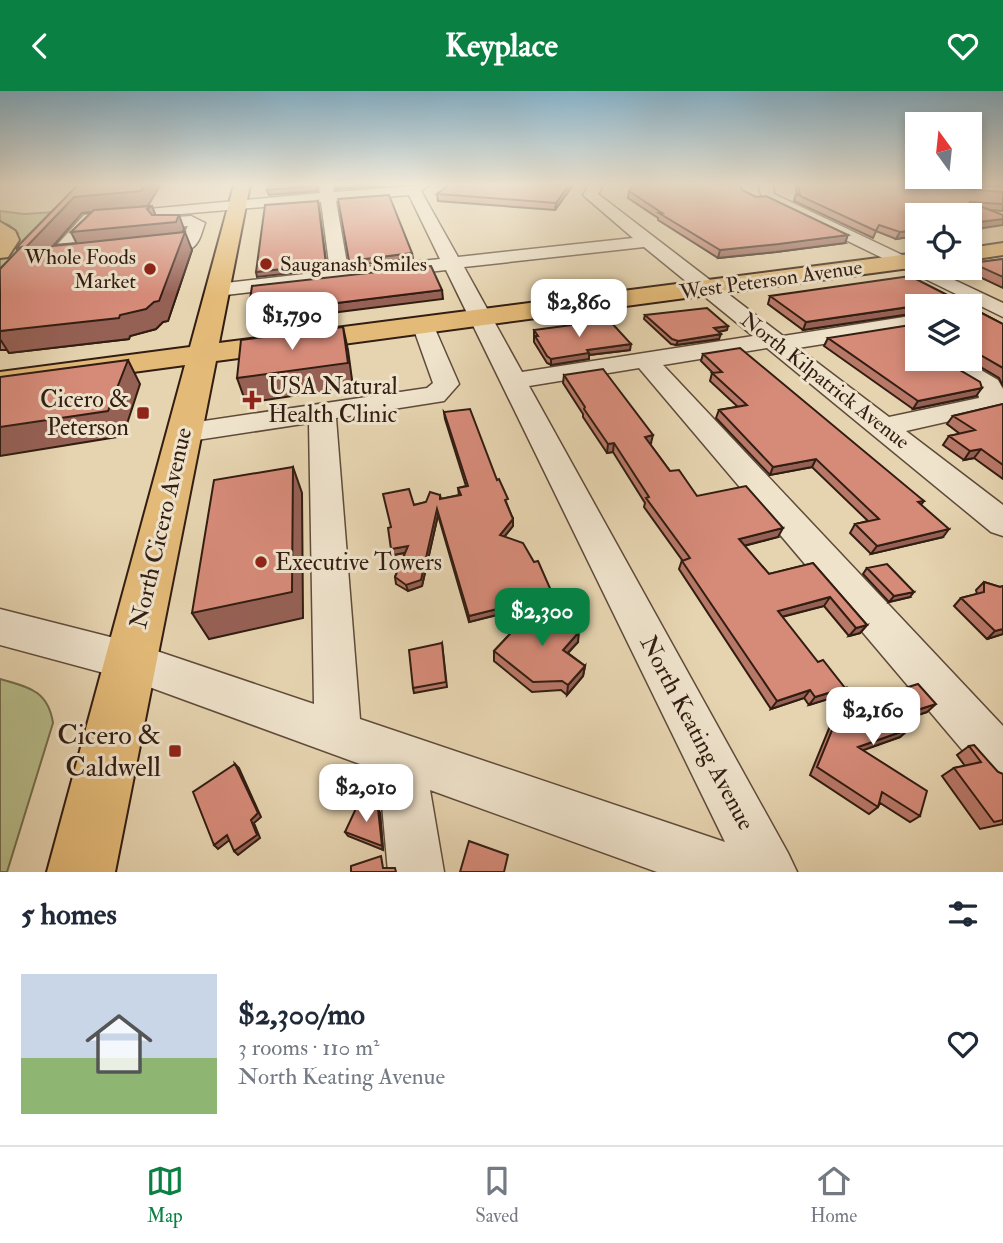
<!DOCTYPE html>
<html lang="en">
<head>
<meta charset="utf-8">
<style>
  body { margin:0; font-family:"IM FELL Double Pica",serif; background:#f6f6f7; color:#1f2937; height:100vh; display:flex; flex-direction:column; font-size:26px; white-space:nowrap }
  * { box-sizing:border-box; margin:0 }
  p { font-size:23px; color:#747a83 }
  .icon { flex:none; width:38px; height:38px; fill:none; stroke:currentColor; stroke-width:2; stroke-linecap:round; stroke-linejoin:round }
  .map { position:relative; height:781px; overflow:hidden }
  .panel { display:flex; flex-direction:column; background:#fff; flex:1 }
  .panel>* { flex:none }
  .needle { width:46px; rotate:345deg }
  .tools { position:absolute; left:905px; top:21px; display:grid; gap:14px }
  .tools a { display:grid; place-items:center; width:77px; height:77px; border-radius:0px; background:#fff; box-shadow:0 4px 10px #0003; font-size:35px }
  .price { position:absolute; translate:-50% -60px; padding:0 16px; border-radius:14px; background:#fff; color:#222; font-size:23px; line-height:46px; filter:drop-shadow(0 2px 4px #0008) }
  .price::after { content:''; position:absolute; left:50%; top:42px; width:21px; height:16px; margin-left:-10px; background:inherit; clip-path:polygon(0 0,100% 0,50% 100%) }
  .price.active { background:#0b8043; color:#fff }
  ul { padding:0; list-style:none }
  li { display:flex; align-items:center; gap:21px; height:175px; padding:0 21px }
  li+li { border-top:2px solid #e0e1e3 }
  li span { display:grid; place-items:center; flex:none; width:196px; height:140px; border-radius:0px; color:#555 }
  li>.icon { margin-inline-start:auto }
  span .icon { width:84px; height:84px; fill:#fffc; stroke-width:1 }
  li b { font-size:30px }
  h2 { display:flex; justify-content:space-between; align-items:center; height:84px; padding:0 21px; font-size:30px }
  header { display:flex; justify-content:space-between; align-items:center; height:91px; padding:0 21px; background:#0b8043; color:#fff; font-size:32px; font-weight:800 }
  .menu { display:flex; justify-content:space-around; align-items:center; height:98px; border-top:2px solid #e0e1e3; background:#fff; font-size:19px; color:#747a83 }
  .menu a { display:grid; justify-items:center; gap:4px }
  .menu .active { color:#0b8043 }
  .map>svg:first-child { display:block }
  .green { fill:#b7bc8a; stroke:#746c4e; stroke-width:2 }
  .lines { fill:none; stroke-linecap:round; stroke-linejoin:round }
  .minor-casing { stroke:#5f4b3a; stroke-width:3 }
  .major-casing { stroke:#321d12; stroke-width:4 }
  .highway-casing { stroke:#321d12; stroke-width:4 }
  .minor { fill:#efe3cc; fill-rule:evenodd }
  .major { fill:#e3ba78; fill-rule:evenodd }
  .highway { fill:#e3ba78; fill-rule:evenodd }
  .wall { fill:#b87868; stroke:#321d12; stroke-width:2; fill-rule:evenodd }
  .shaded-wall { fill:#966155; stroke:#321d12; stroke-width:2 }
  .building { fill:#d68b79; stroke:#321d12; stroke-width:2 }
  .poi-dot { fill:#8f2418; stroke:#efe3cc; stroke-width:2.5 }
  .labels { text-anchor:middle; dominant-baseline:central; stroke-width:6; stroke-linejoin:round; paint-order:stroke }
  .far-poi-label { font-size:21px; fill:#321d12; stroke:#efe3cc; text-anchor:end }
  .far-street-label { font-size:21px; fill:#321d12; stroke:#efe3cc }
  .poi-label { font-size:24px; fill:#321d12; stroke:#efe3cc; text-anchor:start }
  .street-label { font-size:24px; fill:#321d12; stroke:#efe3cc }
  .near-poi-label { font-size:28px; fill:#321d12; stroke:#efe3cc; text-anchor:end }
</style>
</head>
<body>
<header><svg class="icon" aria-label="back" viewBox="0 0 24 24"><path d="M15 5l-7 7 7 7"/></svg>Keyplace<svg class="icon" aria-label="heart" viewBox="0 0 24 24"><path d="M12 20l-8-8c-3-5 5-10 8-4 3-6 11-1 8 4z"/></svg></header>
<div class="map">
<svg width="1003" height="781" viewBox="0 0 1003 781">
  <rect width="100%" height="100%" fill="#e6d4b0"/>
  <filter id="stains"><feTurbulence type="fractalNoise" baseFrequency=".00286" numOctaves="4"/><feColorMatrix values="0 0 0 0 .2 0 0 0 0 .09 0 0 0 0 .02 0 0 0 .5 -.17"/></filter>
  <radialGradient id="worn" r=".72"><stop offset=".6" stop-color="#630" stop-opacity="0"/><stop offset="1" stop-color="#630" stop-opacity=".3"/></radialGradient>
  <path class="green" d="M0,120L24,123L72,120L0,195V166L14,152L18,142L9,134L0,131Z
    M0,588C28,596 48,599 53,632L7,781H0Z"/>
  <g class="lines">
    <defs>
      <path id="minor" d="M319,94H333L334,101L429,94L421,100L458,166L633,147L583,104L589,94H603L598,103L783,245L917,224V238L798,257L889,326L979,307L977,298L936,273L933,268H962L998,289L1003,298V318L906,340L1003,414V445L991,441L767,257L663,274L1003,635V694L986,687L639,277L529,295L788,762L797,781H657L430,699L444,781H388L379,680L130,589L0,554V518L130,551L314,613L309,332L184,351L174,348L170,342L174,336L184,333L427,297L433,292L413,236L416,231H432L459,293L444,310L336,327L360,628L725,751L446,179L217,205L210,203L207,199L210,195L217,193L330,180L321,111L99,130L62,169L56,170L47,165L84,124L320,102ZM409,104L440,168L348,178L336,110ZM644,156L753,245L522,281L464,176Z
        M759,94H773L774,103L917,171V177H929L1003,212V226L762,108Z
        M902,94L1003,97V105L909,98Z
        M191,125L205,132C202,140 200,152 192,157C183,161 145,164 138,157L147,152L181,148L188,135L163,137L155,132L163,127Z"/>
      <path id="major" d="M234,94H250L219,252L917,162V176L216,270L115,781H47L185,274L0,299V281L190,256Z
        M1003,152V164L970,169V157Z"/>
      <path id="highway" d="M0,131L15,140L19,149L8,166L0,167Z"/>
    </defs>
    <use href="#minor" class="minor-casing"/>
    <use href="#major" class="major-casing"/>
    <use href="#highway" class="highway-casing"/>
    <use href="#minor" class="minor"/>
    <use href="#major" class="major"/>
    <use href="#highway" class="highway"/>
  </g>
  <path class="wall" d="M78,94L148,115H152L155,124L184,138L182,141L192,159L168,230L163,231L156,238L130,245L129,248L9,262L7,259H0V178L18,160L16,157ZM92,121L71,141L77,152L54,154L82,122Z
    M449,94H573L555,119L438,110L437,103Z
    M795,94H910L1003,101V120L990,119L917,124V145L896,148L876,140L873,147L794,110L796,103H797Z
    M966,94H1003V95Z
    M742,99L845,152L776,161L718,167L658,129V127L628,107L629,100Z
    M1003,168V197L967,180L972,172Z
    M770,205L917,215V222L803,239L768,213Z
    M970,216L1003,233V295L999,287L967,268H970Z
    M645,224L727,239L718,241L719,248L676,254L671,253L644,228Z
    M534,239L630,259L589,264V268L551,274L547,272L534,251Z
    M828,247L917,268L976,305L913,318L824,255Z
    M703,263L924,410L921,414L943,446L871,463L850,442L855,433L868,430L812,376L770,384L716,327L719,319L738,316L710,290L712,282H713L701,270Z
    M564,284L651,352L650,353L670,380L697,405L778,446L744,455L769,483L813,472L867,534L860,542L849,545L824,515L782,526L838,605L809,614L804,607L771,618L679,478L682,469L644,416L645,412L613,361L607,362L583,326V323L563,292Z
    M1003,313V388L974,367L964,369L943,354L949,345L960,343L947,333L953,325Z
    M444,321L497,389L513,428V435L504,446L552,510L541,513L578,551L568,562L585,575L583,585L567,604L561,599L532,601L494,570V560L537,514L469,531L438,424L422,495L408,500L396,493L395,486L405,462L393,464L391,436L414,414L426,411L440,404L441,408L459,404L458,397L466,395L445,328Z
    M867,477L910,506L889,511L863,483Z
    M984,491L1000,496L1003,495V543L987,548L954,515L961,507L977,503L976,499Z
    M442,552L447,596L414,602L413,597Z
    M848,600L857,612L927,621L901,629L909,638L900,646L862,659L920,725L910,731L880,712L878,716L869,723L810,684L841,608Z
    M969,655L998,681L1003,683V733L980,738L942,685L954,677L965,675L957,664Z
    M378,718L380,722L383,759L348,745L345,741Z"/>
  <path class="shaded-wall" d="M145,94H160L148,115L82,122L37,173L27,155L74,106Z
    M318,94L317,100L269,104L267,99Z
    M335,94H385V95L336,98Z
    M569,94H573L555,119L556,112Z
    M318,110L327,178L257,186L256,181Z
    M152,115L157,128L152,131L147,118Z
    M179,124L184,138L181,145L78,155L71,141Z
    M1003,128V134L970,139V132Z
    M917,139V145L896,148L900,141Z
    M185,141L192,159L168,230L163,231L156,238L130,245L129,248L9,262L0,248V240L120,224Z
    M848,144L845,152L776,161L718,167L720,159Z
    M412,162L413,167L350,175L349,170Z
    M442,199L443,208L251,232L248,223Z
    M923,214L917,215V222L803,239L806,231Z
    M728,235L727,239L713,242L714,237Z
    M343,236L348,259L353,296L246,312L237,287Z
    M721,243L719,248L676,254L678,250Z
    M631,253L630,259L589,264V268L551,274V268L587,259Z
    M128,269L140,293L123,345L0,365V336Z
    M982,297L976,305L913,318L918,310Z
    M653,344L651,352L643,354L645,346Z
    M614,352L613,361L607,362L608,353Z
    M981,358L974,367L964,369L970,360Z
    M816,368L812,376L770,384L773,376Z
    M293,376L302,402L303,527L209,548L192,522Z
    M437,418L438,424L422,495L408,500L406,494Z
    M513,428V435L500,451V444Z
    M783,437L778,446L735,457L739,448Z
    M949,438L943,446L871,463L877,455Z
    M408,455L409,461L393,464L391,458Z
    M914,501L910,506L889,511L894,505Z
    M553,504L552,510L469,531V525Z
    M830,506L824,515L773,528L778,520Z
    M867,534L860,542L849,545L856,537Z
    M1003,538V543L987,548L995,540Z
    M579,541L578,551L562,568L563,559Z
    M585,575L583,585L567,604L568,594Z
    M845,597L838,605L809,614L815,606Z
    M810,599L804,607L771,618L777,610Z
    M936,613L927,621L890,633L898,625Z
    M909,638L900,646L850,664L858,656Z
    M235,673L239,677L261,726L254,732L260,747L238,764L234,760L251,729Z
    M378,718L380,722L383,759L382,755Z
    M227,744L231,748L218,758L214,754Z"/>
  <path class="building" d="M78,94H145L141,100L74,106L27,155L40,163L53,155L185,141L159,210L154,211L146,218L120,224L119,227L0,240V178L21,156L16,157Z
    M268,94H316L267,99Z
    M449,94H569L556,112L437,103Z
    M633,94H740L742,99L756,106L766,105L848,144L779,153L720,159L659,122H662L629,100Z
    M798,94H910L1003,101V113L969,111L1003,124V128L970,132V124H917V139L900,141L879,134L876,140L796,103H800Z
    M389,104L412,162L349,170L338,108Z
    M318,110L326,173L256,181L265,114Z
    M152,115L147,118L152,124H179L176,131L71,141L94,119Z
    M1003,168V186L972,172Z
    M431,175L442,199L248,223L252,195Z
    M910,185L969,215H923V214L806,231L770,205Z
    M970,216L1003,233V277L970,258Z
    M707,217L728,235L714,237L721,243L678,250L672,248L645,224Z
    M609,229L631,253L587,259L589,262L551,268L547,265L535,245H538L534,239Z
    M917,233V268H941L980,291L982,297L918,310L828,247Z
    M343,236L348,272L237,287L241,249Z
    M740,257L924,410L918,411L949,438L877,455L855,433L879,428L816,368L773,376L719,319L747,314L712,282L722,281L703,263Z
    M128,269L108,320L0,336V286Z
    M603,278L653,344L645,346L670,380L679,379L697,405L746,395L783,437L739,448L769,483L813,472L867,534L856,537L830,506L778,520L818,571L823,569L845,597L815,606L810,599L777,610L682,470L690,467L646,407L649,406L614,352L608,353L584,318L585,316L564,284Z
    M1003,313V374L981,358L970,360L949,345L975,339L953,325Z
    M470,318L497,389L499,388L508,408L505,409L513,428L500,444L523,452L534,471L538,470L553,504L469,525L437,418L421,489L406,494L395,486L408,455L391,458L388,437L391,436L383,403L409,398L414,414L426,411L430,401L440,404V408L461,404L458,397L468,395L444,321Z
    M293,376L292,501L192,522L214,389Z
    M887,473L914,501L894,505L867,477Z
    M984,491L1000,496L1003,495V538L995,540L961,507L984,501Z
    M539,512L579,541L563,559L585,575L568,594L562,590L533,591L494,560Z
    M442,552L446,591L413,597L409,559Z
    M918,593L936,613L898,625L909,638L858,656L927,700L920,725L882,701L878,716L817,676L848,600L857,612Z
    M974,654L998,681L1003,683V729L994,731L954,677L981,671L969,655Z
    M235,673L258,722L251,729L257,744L234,760L227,744L214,754L193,701Z
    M359,711L378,718L382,755L345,741Z
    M469,750L508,764L504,781H460Z
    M381,765L383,777H395L396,781H351V775Z"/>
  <linearGradient id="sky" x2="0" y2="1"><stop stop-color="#87b6d0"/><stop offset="0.46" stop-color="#f4ecdb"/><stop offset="1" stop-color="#f4ecdb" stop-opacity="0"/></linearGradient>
  <rect width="1003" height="203" fill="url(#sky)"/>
  <g class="poi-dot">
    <circle cx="266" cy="173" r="7"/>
    <circle cx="150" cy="178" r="7"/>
    <path d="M248.5 298.5h7v7h7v7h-7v7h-7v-7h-7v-7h7z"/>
    <rect x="136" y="315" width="14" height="14" rx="3.5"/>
    <circle cx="261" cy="471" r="7"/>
    <rect x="168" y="653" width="14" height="14" rx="3.5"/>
  </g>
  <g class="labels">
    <g class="far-poi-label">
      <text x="136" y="166">Whole Foods<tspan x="136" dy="24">Market</tspan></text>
      <text x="280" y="173" text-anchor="start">Sauganash Smiles</text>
    </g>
    <g class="far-street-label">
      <text transform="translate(771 189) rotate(-8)">West Peterson Avenue</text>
      <text transform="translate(825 290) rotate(38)">North Kilpatrick Avenue</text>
    </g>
    <g class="poi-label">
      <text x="268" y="295">USA Natural<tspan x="268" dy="28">Health Clinic</tspan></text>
      <text x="129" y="308" text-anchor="end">Cicero &amp;<tspan x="129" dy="28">Peterson</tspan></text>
      <text x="275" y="471">Executive Towers</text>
    </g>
    <g class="street-label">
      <text transform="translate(161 437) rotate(-77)">North Cicero Avenue</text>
      <text transform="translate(697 642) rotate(62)">North Keating Avenue</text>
    </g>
    <g class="near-poi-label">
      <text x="161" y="644">Cicero &amp;<tspan x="161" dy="32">Caldwell</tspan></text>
    </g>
  </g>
  <rect width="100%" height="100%" filter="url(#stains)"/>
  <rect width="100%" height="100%" fill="url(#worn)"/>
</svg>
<div class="tools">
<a><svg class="needle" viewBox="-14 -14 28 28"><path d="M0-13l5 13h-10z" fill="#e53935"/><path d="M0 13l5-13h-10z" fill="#747a83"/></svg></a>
<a><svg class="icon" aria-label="locate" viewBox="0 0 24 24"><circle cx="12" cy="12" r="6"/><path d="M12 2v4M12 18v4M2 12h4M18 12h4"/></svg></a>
<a><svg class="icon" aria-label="layers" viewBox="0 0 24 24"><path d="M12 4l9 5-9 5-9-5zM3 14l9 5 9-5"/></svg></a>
</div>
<b class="price" style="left:579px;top:248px">$2,860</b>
<b class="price" style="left:292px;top:261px">$1,790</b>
<b class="price active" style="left:542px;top:557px">$2,300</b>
<b class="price" style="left:873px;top:656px">$2,160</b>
<b class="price" style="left:366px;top:733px">$2,010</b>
</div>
<section class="panel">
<h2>5 homes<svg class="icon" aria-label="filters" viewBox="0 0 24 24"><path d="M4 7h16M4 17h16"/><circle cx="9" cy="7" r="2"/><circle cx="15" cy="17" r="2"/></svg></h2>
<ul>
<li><span style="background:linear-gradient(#c9d6e8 60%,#8fb573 0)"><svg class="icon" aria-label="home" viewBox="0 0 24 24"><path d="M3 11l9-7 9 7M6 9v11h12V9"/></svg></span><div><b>$2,300/mo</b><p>3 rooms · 110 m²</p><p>North Keating Avenue</p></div><svg class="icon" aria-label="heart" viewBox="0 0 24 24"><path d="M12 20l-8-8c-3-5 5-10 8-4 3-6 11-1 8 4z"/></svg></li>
</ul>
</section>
<nav class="menu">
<a class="active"><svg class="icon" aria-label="map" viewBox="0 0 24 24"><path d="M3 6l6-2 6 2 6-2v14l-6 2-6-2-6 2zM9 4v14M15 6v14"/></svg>Map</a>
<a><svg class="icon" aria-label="saved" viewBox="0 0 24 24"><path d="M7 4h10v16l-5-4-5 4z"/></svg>Saved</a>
<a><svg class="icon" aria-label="home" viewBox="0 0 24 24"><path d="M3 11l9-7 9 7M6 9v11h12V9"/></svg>Home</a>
</nav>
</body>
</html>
